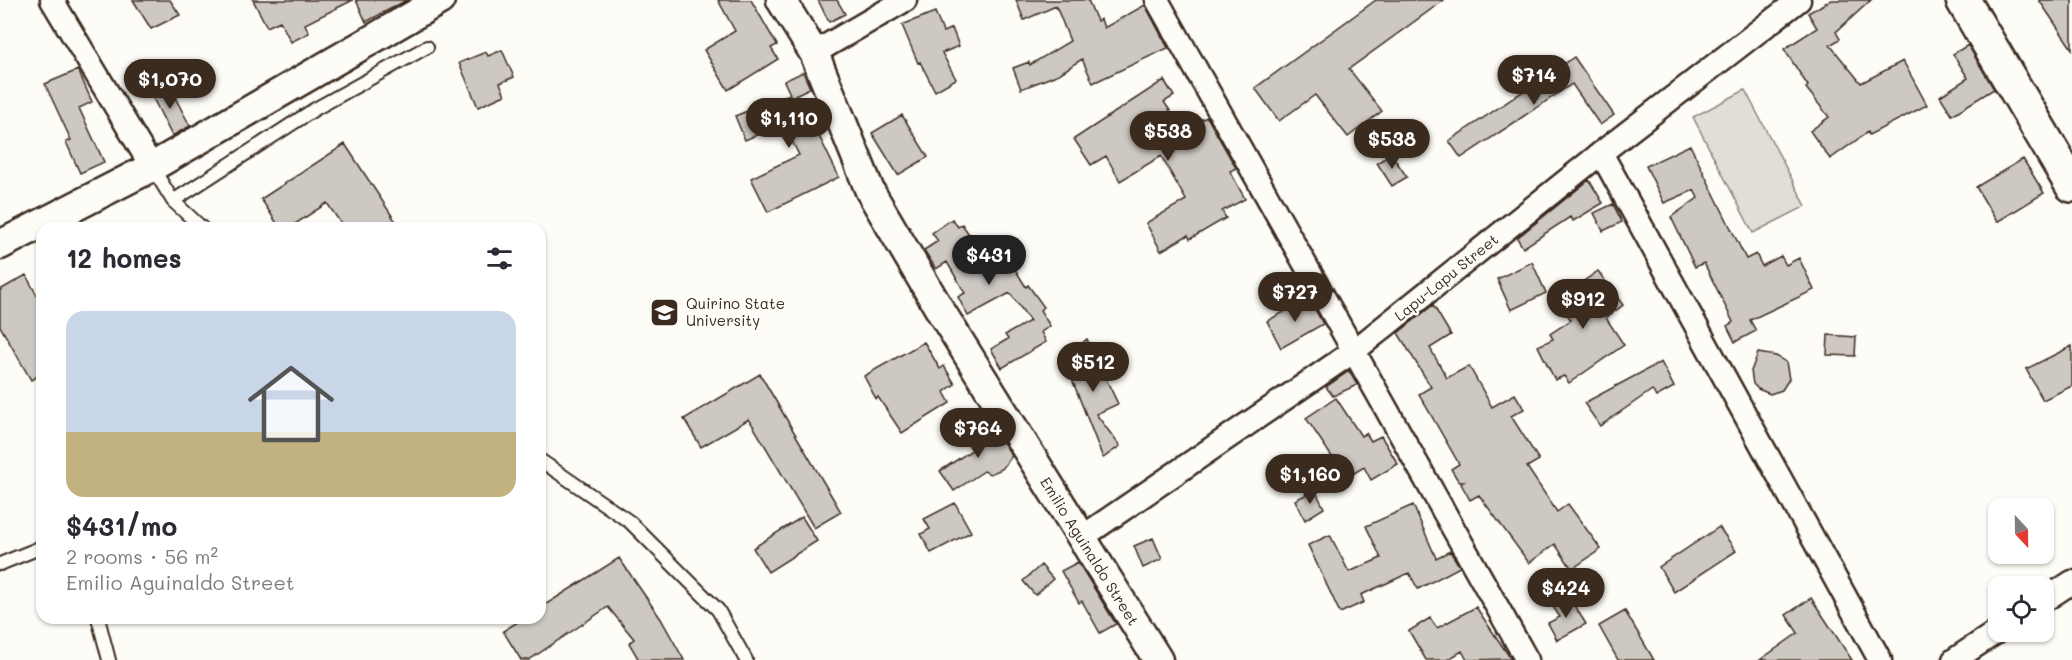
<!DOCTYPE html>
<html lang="en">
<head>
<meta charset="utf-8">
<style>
  body { margin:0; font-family:Mali,sans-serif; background:#f7f7f7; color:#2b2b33; height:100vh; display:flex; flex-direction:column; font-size:22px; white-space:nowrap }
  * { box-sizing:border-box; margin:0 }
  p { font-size:20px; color:#7c7c81 }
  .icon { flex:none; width:33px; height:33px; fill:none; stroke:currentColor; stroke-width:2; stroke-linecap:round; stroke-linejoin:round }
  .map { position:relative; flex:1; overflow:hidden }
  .details { position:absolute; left:36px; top:222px; width:510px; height:402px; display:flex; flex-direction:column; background:#fff; border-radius:18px; box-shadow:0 2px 4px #0004 }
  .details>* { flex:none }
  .needle { width:39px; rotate:158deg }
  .fabs { position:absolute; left:1988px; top:498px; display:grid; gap:12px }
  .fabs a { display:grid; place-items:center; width:66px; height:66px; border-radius:12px; background:#fff; box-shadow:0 2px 4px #0004; font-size:30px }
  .price { position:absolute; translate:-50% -51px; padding:0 14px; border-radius:21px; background:#3b2a1e; color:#fff; font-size:20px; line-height:39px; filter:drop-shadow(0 2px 3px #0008) }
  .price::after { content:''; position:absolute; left:50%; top:36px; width:18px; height:14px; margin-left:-9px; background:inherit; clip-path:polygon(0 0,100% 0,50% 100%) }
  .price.current { background:#222; color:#fff }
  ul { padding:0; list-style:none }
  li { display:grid; align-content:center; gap:12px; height:318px; padding:0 30px }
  li span { display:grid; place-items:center; height:186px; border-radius:18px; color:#555 }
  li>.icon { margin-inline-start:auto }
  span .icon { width:108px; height:108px; fill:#fffc; stroke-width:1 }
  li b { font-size:26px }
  h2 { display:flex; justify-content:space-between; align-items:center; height:72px; padding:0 30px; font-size:26px }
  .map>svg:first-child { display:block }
  .green { fill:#e1ded7; stroke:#8e847a; stroke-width:1.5 }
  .building { fill:#cdc8c2; stroke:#3b2a1e; stroke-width:1.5 }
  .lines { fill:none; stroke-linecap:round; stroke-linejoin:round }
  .service-casing { stroke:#3b2a1e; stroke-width:16 }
  .minor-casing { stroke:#3b2a1e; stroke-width:27 }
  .tertiary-casing { stroke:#3b2a1e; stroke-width:33 }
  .primary-casing { stroke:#3b2a1e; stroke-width:38 }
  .service { stroke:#fdfcf7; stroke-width:12 }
  .minor { stroke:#fdfcf7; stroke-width:22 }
  .tertiary { stroke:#fdfcf7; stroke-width:28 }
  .primary { stroke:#fdfcf7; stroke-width:33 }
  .labels { text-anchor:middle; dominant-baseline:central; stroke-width:5; stroke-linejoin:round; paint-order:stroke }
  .street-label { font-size:15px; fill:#3b2a1e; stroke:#fdfcf7 }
  .poi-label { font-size:15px; fill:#3b2a1e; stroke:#fdfcf7; text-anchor:start }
</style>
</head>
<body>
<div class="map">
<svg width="2072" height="660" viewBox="0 0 2072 660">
  <rect width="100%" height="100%" fill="#fdfcf7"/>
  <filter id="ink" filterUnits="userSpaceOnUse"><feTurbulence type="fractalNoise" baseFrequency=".0167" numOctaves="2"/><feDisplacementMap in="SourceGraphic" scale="12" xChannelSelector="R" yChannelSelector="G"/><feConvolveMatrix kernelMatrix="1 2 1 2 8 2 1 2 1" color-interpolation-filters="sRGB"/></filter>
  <g filter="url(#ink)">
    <path class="green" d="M1745,90L1806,206L1753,233L1693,117Z"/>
    <path class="building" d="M133,0H170L180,15L151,29Z
      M253,0H353L305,24L309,33L291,42L280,21L267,27Z
      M356,0H407L366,22Z
      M718,0H751L777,45L771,48L778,59L728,90L704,50L735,31Z
      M818,0H837L845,14L829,22Z
      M1016,0H1088L1097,21L1101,19L1104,28L1145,5L1168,48L1093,83L1082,59L1059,74L1021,89L1013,68L1029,62L1030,65L1070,41L1056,6L1024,20Z
      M1376,0H1444L1349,69L1382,111L1348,137L1315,95L1279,121L1255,88Z
      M1831,0H1871L1836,32L1840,39L1830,45L1861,83L1903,61L1927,105L1869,135L1868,132L1830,159L1810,131L1829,117L1806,88L1808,86L1784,49L1817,28L1808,13Z
      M2039,0H2072V49Z
      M935,12L943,32L952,28L959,46L942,53L956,79L935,91L920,62L918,63L902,25Z
      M1968,45L1994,89L1952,115L1940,96L1968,78L1953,54Z
      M502,50L514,77L500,83L505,95L478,107L459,63L486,52L488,56Z
      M1574,57L1614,115L1600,125L1572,84L1461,158L1449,141Z
      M78,70L92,102L79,108L104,162L80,173L66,142L71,140L45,84Z
      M803,72L810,88L795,95L812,137L818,134L839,177L768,212L751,178L799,155L783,124L745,140L735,116L790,94L784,81Z
      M1164,80L1174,96L1164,102L1182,128L1207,117L1236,168L1230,171L1245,199L1222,211L1226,218L1190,239L1188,235L1161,251L1146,223L1186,200L1161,156L1120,181L1106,156L1091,165L1074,139Z
      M168,84L190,126L172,136L150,92Z
      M902,115L928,157L898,175L872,133Z
      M345,144L400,228H344L327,203L289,228H280L261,199Z
      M1690,145L1746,259L1756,254L1762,266L1781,256L1786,265L1799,258L1814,290L1750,320L1756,331L1735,342L1727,326L1733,322L1704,263L1695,267L1671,217L1698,198L1694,190L1664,203L1646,166Z
      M1391,154L1407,177L1392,186L1377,163Z
      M2023,159L2044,193L1997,222L1976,187Z
      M1589,180L1603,203L1573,221L1570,217L1523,248L1517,238Z
      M1613,204L1622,222L1603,231L1594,213Z
      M952,219L958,227L962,224L977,246L986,240L989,244L997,240L1026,287L1028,285L1044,307L1040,310L1050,326L1041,332L1046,342L1002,368L991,349L1008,339L1005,335L1030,321L1010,293L968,316L958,297L965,293L947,262L936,269L924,250L938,241L932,233Z
      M1532,262L1546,293L1511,310L1497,279Z
      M1598,271L1623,305L1606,318L1624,345L1569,383L1564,376L1555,380L1538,346L1553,339L1550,334L1571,320L1557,300Z
      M26,275L42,305V374L31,380L0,326V290Z
      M1309,298L1323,324L1281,348L1267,321Z
      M1433,305L1451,335L1430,348L1447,378L1469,366L1492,407L1515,394L1524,409L1511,416L1539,460L1527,467L1557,512L1568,504L1601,549L1572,569L1555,544L1529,563L1479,495L1470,500L1461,484L1464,481L1459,482L1451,469L1459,464L1419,394L1431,387L1398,333Z
      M1828,335L1856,337L1855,356L1827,355Z
      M1087,339L1118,404L1096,414L1120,446L1103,458L1064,359Z
      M924,342L940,369L944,366L955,384L944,392L950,403L902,433L878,397L876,399L864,376Z
      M2072,346V386L2043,400L2026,369Z
      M1758,353L1776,356L1786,362L1789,379L1782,390L1770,394L1758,389L1753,384L1751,371Z
      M1661,362L1674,387L1656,397L1652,390L1600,426L1584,403Z
      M1349,371L1357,385L1333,396L1326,387Z
      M760,374L841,512L814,528L749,419L701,447L684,419Z
      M1336,398L1361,436L1366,433L1371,441L1381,436L1398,464L1371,480L1364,467L1336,484L1324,466L1334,460L1306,418Z
      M992,425L1012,456L1002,469L990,474L984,471L954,491L940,471L972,450L968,441Z
      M1315,490L1324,508L1305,520L1295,500Z
      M955,503L971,532L931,553L921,534L930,529L924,519Z
      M1413,505L1436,558L1450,551L1460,567L1418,589L1409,573L1361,595L1364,602L1340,613L1308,545L1330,535L1349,572L1381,558L1366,526Z
      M802,517L817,541L768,572L753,548Z
      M1719,527L1736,551L1674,592L1659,567Z
      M1153,538L1162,559L1143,568L1134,546Z
      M619,558L661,619L684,660H639L629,643L634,639L608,607L529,660H521L503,631L524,618H540V608Z
      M1078,562L1116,624L1100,633L1082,601L1079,603L1061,571Z
      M1041,565L1053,579L1035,595L1023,581Z
      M1569,597L1586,624L1557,640L1548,623L1560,617L1553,607Z
      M1811,598L1852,660H1760L1798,633L1786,615Z
      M1476,607L1511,659L1467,660L1462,651L1447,660H1426L1409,631L1430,618L1437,628Z
      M1625,611L1654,660H1618L1599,626Z"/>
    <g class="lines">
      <defs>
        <path id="service" d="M152,167L173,201L202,228
          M173,201L315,109L427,47
          M540,460L630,522L718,610L746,660
          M0,564L42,547
          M98,618L109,660"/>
        <path id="minor" d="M52,0L152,167
          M1157,0L1527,660
          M814,53L905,0
          M1601,153L1880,660
          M1081,538L1354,351L1601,153L1799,0
          M2043,601L2072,582
          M1954,660L1998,631"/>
        <path id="tertiary" d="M781,0L814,53L870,191L940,310L1158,660
          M0,245L152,167L440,0"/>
        <path id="primary" d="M1963,0L2072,185"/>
      </defs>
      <use href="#service" class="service-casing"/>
      <use href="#minor" class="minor-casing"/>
      <use href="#tertiary" class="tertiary-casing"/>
      <use href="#primary" class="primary-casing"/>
      <use href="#service" class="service"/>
      <use href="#minor" class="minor"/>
      <use href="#tertiary" class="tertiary"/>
      <use href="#primary" class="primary"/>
    </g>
  </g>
  <defs>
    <symbol id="university-square" viewBox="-11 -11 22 22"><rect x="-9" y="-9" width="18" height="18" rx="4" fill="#3b2a1e" stroke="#fdfcf7"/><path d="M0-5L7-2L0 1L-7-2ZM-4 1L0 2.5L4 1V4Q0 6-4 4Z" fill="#fff"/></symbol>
  </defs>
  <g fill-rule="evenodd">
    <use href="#university-square" x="648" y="296" width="33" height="33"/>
  </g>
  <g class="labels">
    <g class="street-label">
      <text transform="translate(1446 277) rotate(-39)">Lapu-Lapu Street</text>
      <text transform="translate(1090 551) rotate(58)">Emilio Aguinaldo Street</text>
    </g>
    <g class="poi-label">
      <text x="686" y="303">Quirino State<tspan x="686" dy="17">University</tspan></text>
    </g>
  </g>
</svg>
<div class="fabs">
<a><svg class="needle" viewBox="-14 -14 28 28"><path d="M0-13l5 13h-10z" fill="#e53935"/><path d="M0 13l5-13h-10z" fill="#7c7c81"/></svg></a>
<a><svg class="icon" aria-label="locate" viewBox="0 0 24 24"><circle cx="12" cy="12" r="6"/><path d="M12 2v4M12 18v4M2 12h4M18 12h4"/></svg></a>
</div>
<b class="price" style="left:1534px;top:106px">$714</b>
<b class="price" style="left:170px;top:110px">$1,070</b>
<b class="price" style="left:789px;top:149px">$1,110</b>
<b class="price" style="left:1168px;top:162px">$538</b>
<b class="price" style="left:1392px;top:170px">$538</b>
<b class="price current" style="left:989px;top:286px">$431</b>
<b class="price" style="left:1295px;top:323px">$727</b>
<b class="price" style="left:1583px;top:330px">$912</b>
<b class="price" style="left:1093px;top:393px">$512</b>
<b class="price" style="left:978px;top:459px">$764</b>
<b class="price" style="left:1310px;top:505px">$1,160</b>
<b class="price" style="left:1566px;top:619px">$424</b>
<section class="details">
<h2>12 homes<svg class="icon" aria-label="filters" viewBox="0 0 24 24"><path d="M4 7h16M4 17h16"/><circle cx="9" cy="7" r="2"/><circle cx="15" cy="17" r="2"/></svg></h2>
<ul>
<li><span style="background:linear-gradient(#c9d6e8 65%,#c2b280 0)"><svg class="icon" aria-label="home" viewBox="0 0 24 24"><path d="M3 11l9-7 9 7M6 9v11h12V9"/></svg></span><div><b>$431/mo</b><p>2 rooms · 56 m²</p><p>Emilio Aguinaldo Street</p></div></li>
</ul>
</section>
</div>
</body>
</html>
